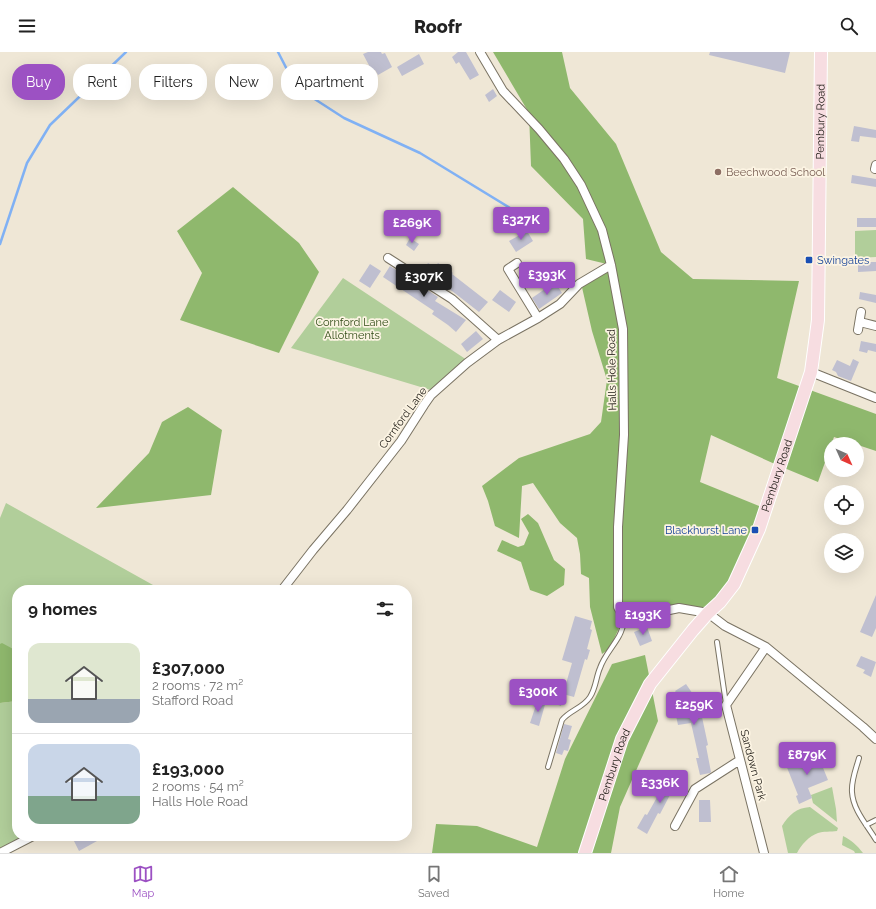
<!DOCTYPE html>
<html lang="en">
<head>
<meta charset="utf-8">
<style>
  body { margin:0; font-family:Raleway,sans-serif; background:#f2f2f2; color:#222; height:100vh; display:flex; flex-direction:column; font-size:15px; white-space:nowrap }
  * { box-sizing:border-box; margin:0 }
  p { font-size:13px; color:#767676 }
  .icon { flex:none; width:22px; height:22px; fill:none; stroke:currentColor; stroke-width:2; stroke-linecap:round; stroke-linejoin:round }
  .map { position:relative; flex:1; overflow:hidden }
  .details { position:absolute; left:12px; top:533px; width:400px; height:256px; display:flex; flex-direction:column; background:#fff; border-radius:16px; box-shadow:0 4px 16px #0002 }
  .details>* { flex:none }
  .banner { position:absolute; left:12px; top:12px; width:400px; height:36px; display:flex; gap:8px }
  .needle { width:26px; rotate:135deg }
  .controls { position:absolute; left:824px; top:385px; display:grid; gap:8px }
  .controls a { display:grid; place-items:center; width:40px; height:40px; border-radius:50%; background:#fff; box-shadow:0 4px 16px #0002; font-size:20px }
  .price { position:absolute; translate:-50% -34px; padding:0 9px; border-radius:4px; background:#9c51c3; color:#fff; font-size:13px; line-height:26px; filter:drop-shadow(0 1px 2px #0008) }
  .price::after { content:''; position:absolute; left:50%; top:24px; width:12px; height:9px; margin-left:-6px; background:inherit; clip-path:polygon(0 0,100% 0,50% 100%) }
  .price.current { background:#222; color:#fff }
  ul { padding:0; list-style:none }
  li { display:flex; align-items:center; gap:12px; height:100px; padding:0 16px }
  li+li { border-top:1px solid #e0e0e0 }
  li span { display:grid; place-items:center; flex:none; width:112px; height:80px; border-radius:12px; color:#555 }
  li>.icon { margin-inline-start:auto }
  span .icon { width:48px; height:48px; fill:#fffc; stroke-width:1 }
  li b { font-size:17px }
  h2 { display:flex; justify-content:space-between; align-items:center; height:48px; padding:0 16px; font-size:17px }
  .chip { padding:0 14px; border-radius:16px; background:#fff; box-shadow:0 4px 16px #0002; font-size:14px; line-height:36px }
  .chip.current { background:#9c51c3; color:#fff }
  header { display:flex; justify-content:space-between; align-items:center; height:52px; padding:0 16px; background:#fff; font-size:18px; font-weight:800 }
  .dock { display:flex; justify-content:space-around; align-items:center; height:56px; border-top:1px solid #e0e0e0; background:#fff; font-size:11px; color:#767676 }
  .dock a { display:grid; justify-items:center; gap:2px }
  .dock .current { color:#9c51c3 }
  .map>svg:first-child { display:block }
  .green { fill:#b1ce9a }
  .forest { fill:#8fb86d }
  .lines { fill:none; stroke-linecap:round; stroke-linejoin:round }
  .stream { stroke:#80b1f4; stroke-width:2.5 }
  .building { fill:#bfbfd0 }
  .service-casing { stroke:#7a7363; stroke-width:6 }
  .minor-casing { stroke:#7a7363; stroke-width:10 }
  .primary-casing { stroke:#fff; stroke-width:14 }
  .service { stroke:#fff; stroke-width:4 }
  .minor { stroke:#fff; stroke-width:8 }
  .primary { stroke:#f7dde1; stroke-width:12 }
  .education-dot { fill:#8d6e63; stroke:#fcf4e3; stroke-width:1.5 }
  .transit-dot { fill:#1a4fb4; stroke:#fcf4e3; stroke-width:1.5 }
  .labels { text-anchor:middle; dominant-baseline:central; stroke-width:3.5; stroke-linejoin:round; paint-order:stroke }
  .street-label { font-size:11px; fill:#1c1913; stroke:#fcf4e3 }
  .education-label { font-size:11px; fill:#785e54; stroke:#fcf4e3; text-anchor:start }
  .transit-label { font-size:11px; fill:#164399; stroke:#fcf4e3; text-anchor:start }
  .park-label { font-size:11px; fill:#314c17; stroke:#fcf4e3 }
</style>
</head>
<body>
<header><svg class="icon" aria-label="menu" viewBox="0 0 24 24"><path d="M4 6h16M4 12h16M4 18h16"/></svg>Roofr<svg class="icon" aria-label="search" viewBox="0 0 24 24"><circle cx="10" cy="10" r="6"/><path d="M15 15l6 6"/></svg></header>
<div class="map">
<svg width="876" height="801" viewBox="0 0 876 801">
  <rect width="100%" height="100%" fill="#efe7d6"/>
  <path class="green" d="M876,178V205L855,206V179Z
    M343,226L467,308L434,339L291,296Z
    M6,451L162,538H17V601L0,592V466Z
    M17,649V784H33L0,801V651Z
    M832,735L836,757L837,770L813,751L811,743Z
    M810,755L838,776L837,779C831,780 823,779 818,781C809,784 801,793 797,801H788L782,774C789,763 796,756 810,755Z
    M843,784C851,788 857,793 863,801H855L854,799L842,793Z"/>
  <path class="forest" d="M493,0H562L570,36L616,92L661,200L693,227L799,229L777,326L876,362V399L834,385L818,430L777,413L711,383L700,430L764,456L741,512L712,554L624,565L610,596L602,602L590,555L589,526L581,522L580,502L577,486L560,471L533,431L522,434L519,486L495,474L488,449L482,434L519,406L590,382L601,370L607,328L592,279L581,231L611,213L586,207L583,167L531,114L529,61Z
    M233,135L299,191L319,220L279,301L180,268L202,221L177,179Z
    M188,355L222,378L211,443L96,456L149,401L162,370Z
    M528,462L538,471L554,508L565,517L564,533L547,544L530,538L521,510L497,499L502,488L518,495L524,493L529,481L521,467Z
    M2,591L15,598L17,600V649L0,651V592Z
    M645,603L658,669L620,755L611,801H432L436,772L477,774L537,795L565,707L612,612Z"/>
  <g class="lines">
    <path class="stream" d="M278,0L296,35L344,66L420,101L510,156
      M0,192L27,111L50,73L126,0"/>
  </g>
  <path class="building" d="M368,0H381L382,2L385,1L392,15L378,23L375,18L372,19L363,2Z
    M458,0H466L479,23L470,28L459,10L456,12L452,5Z
    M710,0H790L785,21L709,3Z
    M419,2L424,12L402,24L397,15Z
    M493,37L497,44L489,50L485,43Z
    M854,74L876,78V86L860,84L859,90L851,89Z
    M852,123L876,127V135L851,131Z
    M857,166H876V175H857Z
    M527,179L533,189L516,200L509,189Z
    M410,186L419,192L414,199L406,193Z
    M858,210H876V219L858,220Z
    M428,211L435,215L438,211L453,221L452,222L488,250L479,260L443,232L429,223L428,225L421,221Z
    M370,212L381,219L370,236L359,229Z
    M390,214L438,245L435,249L466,268L456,280L448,273L432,262L434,259L383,225Z
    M555,230L562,241L539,257L532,246Z
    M500,238L516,250L509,260L492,248Z
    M860,240L876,243V251L859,247Z
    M476,279L483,287L467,300L461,292Z
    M861,289L876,292V300L868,298L867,301L859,299Z
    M853,307L859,310L851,329L838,324L836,320L832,318L837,308L850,314Z
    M876,543V576L872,585L860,580Z
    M575,564L592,569L590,577L592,578L587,597L590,598L587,608L585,607L574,645L563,642L572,611L562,608Z
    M647,575L652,589L640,594L634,580Z
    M861,604L876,610L871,625L863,621L865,618L856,614Z
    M686,632L699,651L708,693L706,694L711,720L710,721L700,723L696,706H699L691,671L678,673L675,659L688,657L675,639Z
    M544,640L563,646L561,654L541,647Z
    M538,647L546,649L539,674L530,671Z
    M564,672L572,674L568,687L571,688L568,699L564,698L562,703L556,701Z
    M817,701L828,728L808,736L812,746L799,752L796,744L798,743L786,713Z
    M671,723L683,728L675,743L671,741L660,762L658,761L647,782L637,776L645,762L647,763L660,740L662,741Z
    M699,748H710L711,770H699Z
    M78,784H106L79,799L73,787Z"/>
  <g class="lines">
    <defs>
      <path id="service" d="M717,590L726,652
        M859,706C856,717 851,729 852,740C853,758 867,773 876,788
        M548,715L562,668C570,658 583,656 590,645C596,636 596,625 600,616C604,604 613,595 619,584C622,579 623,572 626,567
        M866,773L876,768"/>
      <path id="minor" d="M480,0L503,39L539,77L564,107L581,133L602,178L611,213L623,277L624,383L618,475V555L623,564L626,567L679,556L708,561L725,574L766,595L863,675L876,687
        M875,117L876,113
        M388,206L452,247L498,288
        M517,211L508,217L538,266
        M860,270L876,274
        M858,278L861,260
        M811,320L876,346
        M282,538L313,498L347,458L401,389L424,353L431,343L467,311L498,288L538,266L560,252L579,232L611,213
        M675,774L695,737L740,708
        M0,801L33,784
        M764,801L726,653L766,595"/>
      <g id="primary">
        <path id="s1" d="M585,801L622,687L650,632L693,578L708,561L720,550L734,532L759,477L811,320L818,268L821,0"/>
      </g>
    </defs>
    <use href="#service" class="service-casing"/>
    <use href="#minor" class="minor-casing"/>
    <use href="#primary" class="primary-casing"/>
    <use href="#service" class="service"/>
    <use href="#minor" class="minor"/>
    <use href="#primary" class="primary"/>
  </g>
  <circle class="education-dot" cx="718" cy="120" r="4"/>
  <g class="transit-dot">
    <rect x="805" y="204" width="8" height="8" rx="2"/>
    <rect x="751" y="474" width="8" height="8" rx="2"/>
  </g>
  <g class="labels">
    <g class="street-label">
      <text stroke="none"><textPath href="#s1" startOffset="789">Pembury Road</textPath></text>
      <text transform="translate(612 318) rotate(-91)">Halls Hole Road</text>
      <text transform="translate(403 366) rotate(-54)">Cornford Lane</text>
      <text stroke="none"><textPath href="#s1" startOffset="429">Pembury Road</textPath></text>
      <text stroke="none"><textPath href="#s1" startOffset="93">Pembury Road</textPath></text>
      <text transform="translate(753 713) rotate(75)">Sandown Park</text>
    </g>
    <g class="education-label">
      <text x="726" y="120">Beechwood School</text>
    </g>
    <g class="transit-label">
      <text x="817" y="208">Swingates</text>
      <text x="747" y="478" text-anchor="end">Blackhurst Lane</text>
    </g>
    <g class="park-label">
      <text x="352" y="270">Cornford Lane<tspan x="352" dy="13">Allotments</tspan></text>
    </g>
  </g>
</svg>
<div class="controls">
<a><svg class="needle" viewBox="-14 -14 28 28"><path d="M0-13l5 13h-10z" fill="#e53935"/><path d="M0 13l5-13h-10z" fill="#767676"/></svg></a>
<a><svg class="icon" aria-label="locate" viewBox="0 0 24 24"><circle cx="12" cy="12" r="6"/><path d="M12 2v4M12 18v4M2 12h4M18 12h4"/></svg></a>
<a><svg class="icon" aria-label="layers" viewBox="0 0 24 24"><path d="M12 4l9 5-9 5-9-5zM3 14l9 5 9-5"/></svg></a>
</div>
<b class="price" style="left:521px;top:189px">£327K</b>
<b class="price" style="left:412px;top:192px">£269K</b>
<b class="price" style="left:547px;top:244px">£393K</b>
<b class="price current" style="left:424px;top:246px">£307K</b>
<b class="price" style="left:643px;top:584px">£193K</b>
<b class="price" style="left:538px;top:661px">£300K</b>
<b class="price" style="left:694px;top:674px">£259K</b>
<b class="price" style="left:807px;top:724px">£879K</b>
<b class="price" style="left:660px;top:752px">£336K</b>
<div class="banner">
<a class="chip current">Buy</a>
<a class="chip">Rent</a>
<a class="chip">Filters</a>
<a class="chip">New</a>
<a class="chip">Apartment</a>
</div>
<section class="details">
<h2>9 homes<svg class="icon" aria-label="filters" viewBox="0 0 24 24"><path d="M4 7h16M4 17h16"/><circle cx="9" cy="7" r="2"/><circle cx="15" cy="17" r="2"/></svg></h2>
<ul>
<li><span style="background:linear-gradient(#dfe7d0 70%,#9aa5b1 0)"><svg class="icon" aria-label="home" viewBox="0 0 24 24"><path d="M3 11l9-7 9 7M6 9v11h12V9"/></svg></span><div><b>£307,000</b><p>2 rooms · 72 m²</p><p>Stafford Road</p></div></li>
<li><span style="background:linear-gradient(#c9d6e8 65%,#7fa58c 0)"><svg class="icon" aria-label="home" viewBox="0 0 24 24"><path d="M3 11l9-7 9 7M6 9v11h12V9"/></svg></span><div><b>£193,000</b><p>2 rooms · 54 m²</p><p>Halls Hole Road</p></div></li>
</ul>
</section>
</div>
<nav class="dock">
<a class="current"><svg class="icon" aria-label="map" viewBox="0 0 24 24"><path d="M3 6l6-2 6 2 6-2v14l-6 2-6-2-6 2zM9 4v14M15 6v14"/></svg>Map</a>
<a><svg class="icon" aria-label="saved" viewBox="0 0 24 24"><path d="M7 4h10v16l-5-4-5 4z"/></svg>Saved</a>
<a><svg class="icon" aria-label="home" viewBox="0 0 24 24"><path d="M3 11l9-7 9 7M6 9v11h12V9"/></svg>Home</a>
</nav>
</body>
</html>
